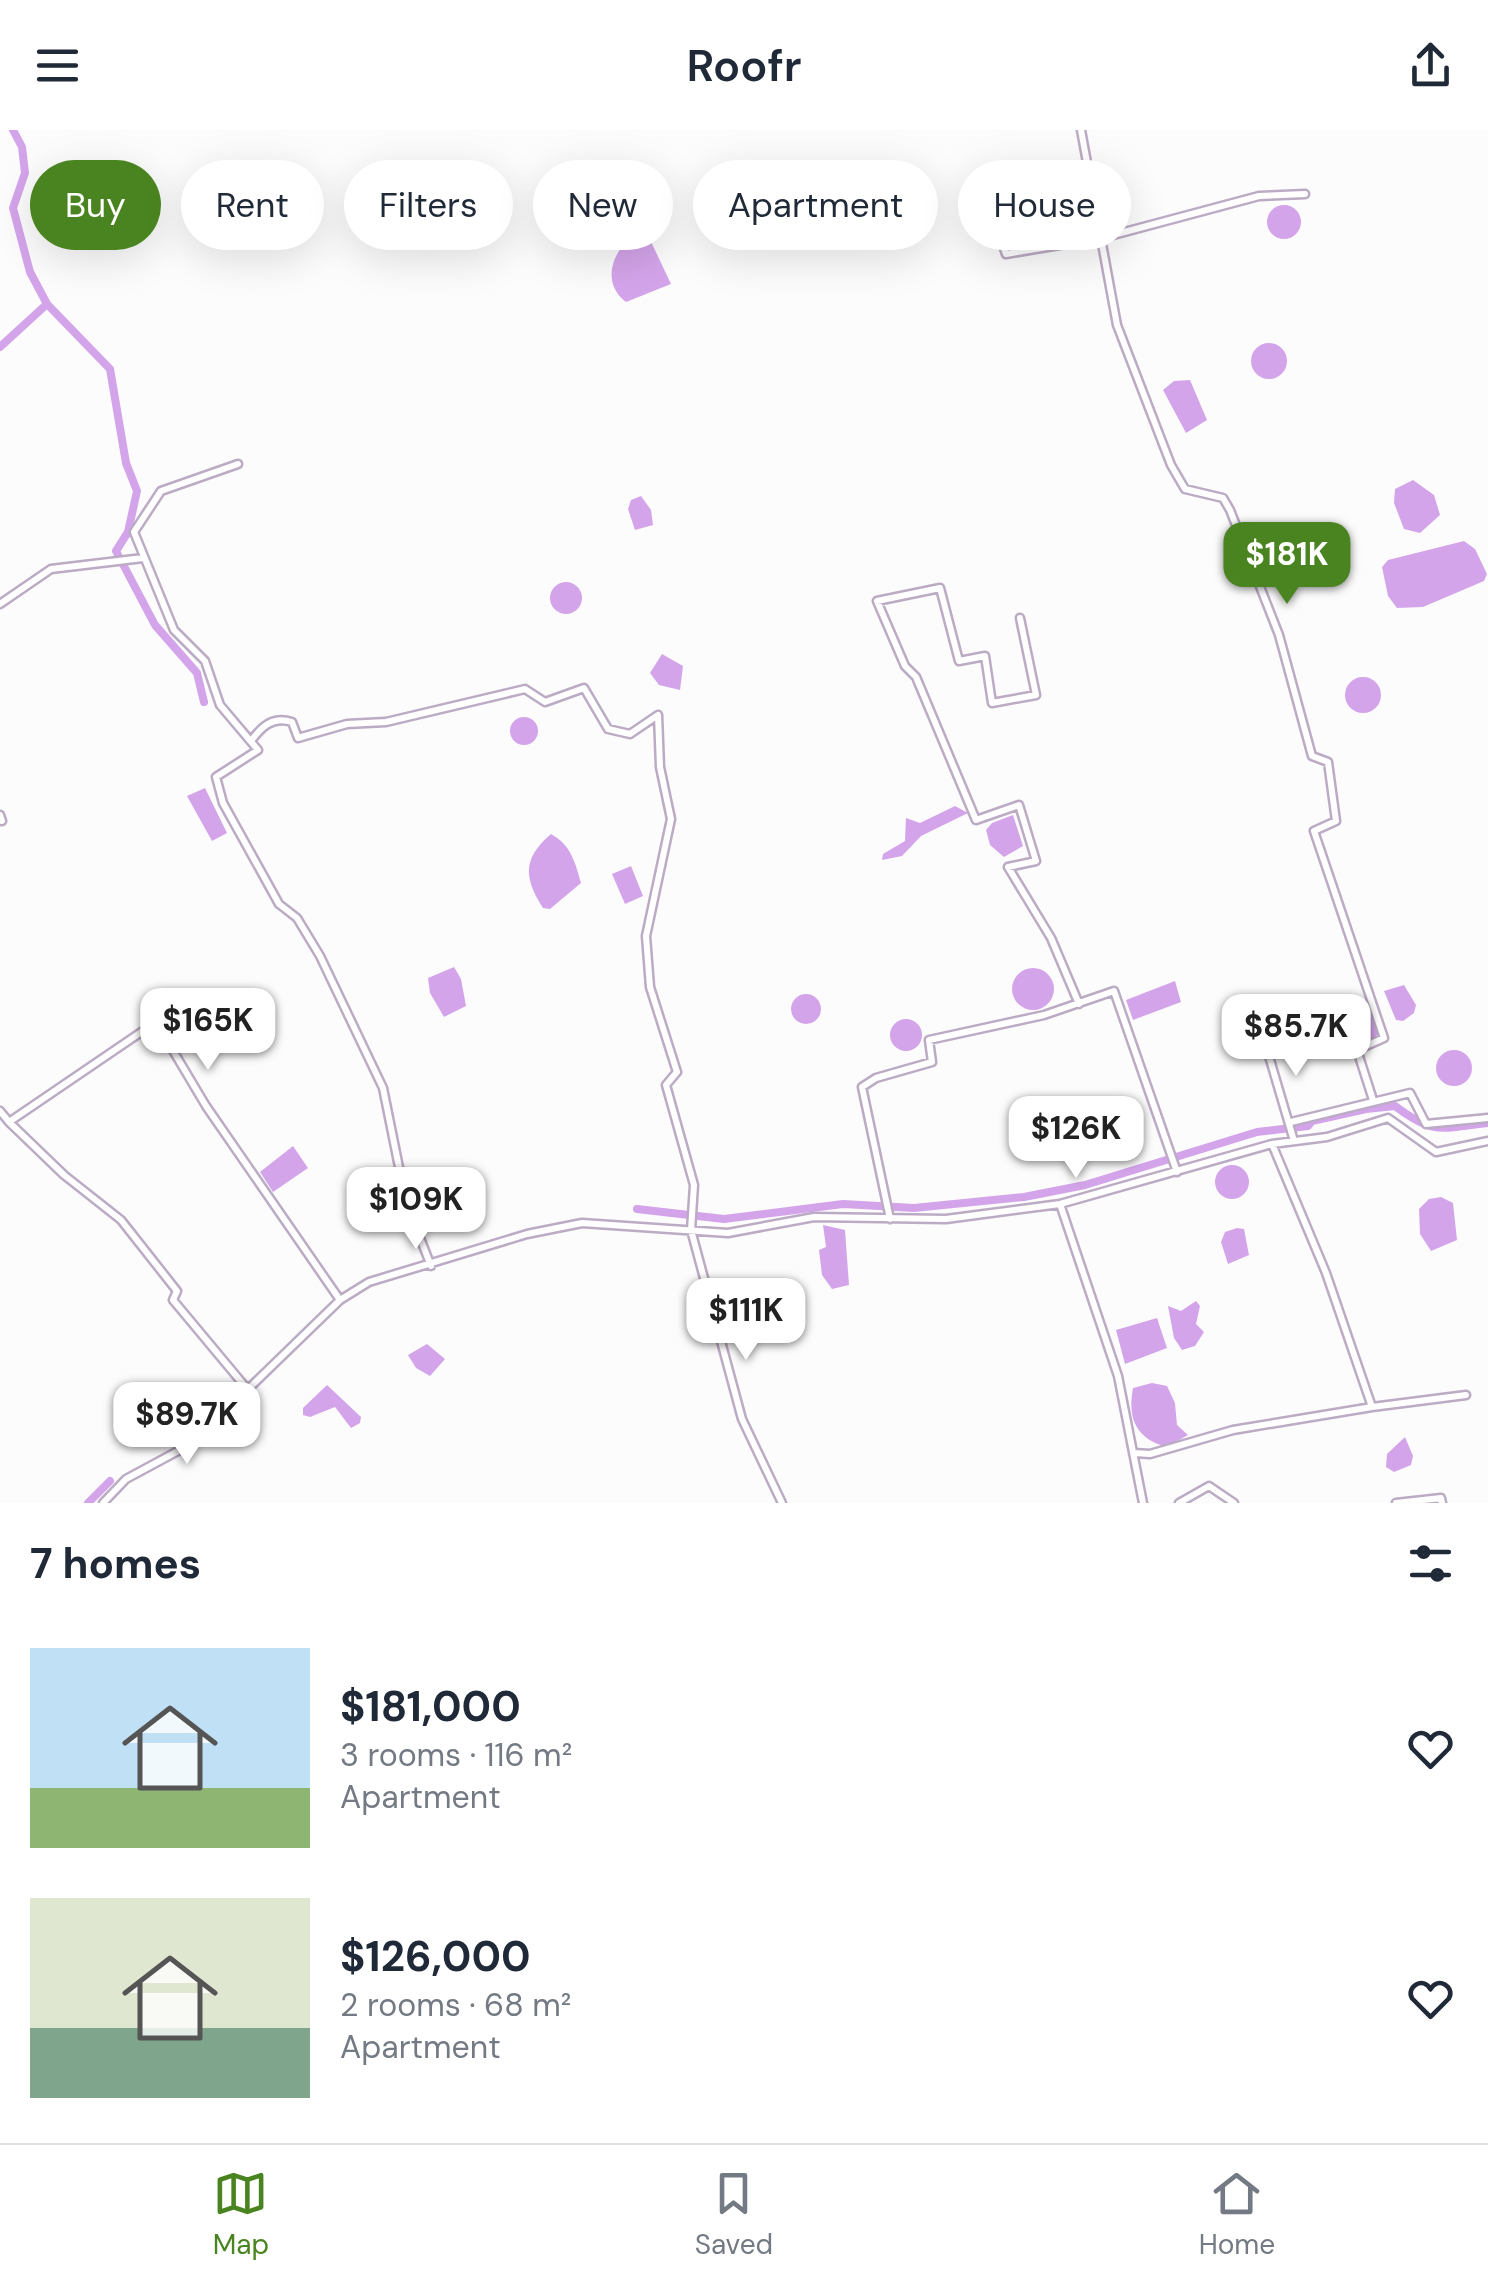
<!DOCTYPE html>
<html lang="en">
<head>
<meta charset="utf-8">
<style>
  body { margin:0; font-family:"DM Sans",sans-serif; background:#f6f6f7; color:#1f2937; height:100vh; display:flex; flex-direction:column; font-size:38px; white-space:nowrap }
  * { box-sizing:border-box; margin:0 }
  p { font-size:32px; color:#747a83 }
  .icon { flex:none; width:55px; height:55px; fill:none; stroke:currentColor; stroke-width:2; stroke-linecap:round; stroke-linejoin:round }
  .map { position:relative; height:1373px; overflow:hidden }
  .side { display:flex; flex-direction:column; background:#fff; flex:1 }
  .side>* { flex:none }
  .guide { position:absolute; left:30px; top:30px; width:1430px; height:90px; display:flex; gap:20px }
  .price { position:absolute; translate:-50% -85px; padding:0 22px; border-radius:20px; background:#fff; color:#222; font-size:32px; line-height:65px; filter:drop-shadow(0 2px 5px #0008) }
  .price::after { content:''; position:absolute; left:50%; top:60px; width:30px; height:22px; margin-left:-15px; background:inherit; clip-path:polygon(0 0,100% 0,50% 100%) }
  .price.selected { background:#4a8420; color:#fff }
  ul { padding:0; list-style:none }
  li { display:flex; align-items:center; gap:30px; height:250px; padding:0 30px }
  li span { display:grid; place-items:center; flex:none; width:280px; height:200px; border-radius:0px; color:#555 }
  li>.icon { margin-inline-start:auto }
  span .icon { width:120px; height:120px; fill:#fffc; stroke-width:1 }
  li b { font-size:42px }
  h2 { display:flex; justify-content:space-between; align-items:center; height:120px; padding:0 30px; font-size:42px }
  .tag { padding:0 35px; border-radius:45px; background:#fff; box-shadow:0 10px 40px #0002; font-size:35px; line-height:90px }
  .tag.selected { background:#4a8420; color:#fff }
  header { display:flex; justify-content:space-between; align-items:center; height:130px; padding:0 30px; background:#fff; font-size:45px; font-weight:600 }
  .menu { display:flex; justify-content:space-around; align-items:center; height:140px; border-top:2px solid #e0e1e3; background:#fff; font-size:28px; color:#747a83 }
  .menu a { display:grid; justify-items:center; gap:5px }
  .menu .selected { color:#4a8420 }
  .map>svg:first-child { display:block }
  .water { fill:#d4a4ea }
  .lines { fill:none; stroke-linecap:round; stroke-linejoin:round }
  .canal { stroke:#d4a4ea; stroke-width:8 }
  .minor-casing { stroke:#bcabc4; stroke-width:11 }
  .minor { stroke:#fff; stroke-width:6 }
</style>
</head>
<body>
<header><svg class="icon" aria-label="menu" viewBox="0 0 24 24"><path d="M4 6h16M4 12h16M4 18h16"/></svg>Roofr<svg class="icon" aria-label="share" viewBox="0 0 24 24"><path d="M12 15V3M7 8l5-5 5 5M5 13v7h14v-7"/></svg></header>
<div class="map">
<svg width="1488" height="1373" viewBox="0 0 1488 1373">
  <rect width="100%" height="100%" fill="#fcfcfc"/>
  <path class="water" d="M1267 92a17 17 0 1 1 34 0a17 17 0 1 1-34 0Z
    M645,99L671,154L626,172C597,150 616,111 645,99Z
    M1251 231a18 18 0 1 1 36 0a18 18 0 1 1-36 0Z
    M1190,250L1207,290L1186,303L1163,260L1174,251Z
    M1413,350L1434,365L1440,385L1420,403L1404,399L1394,373L1395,359Z
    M641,366L651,380L653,395L635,400L628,379L631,370Z
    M1464,411L1475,419L1487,444L1484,451L1423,477L1397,478L1388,466L1382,437L1388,430Z
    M550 468a16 16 0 1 1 32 0a16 16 0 1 1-32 0Z
    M662,524L683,536L680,560L659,555L650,543Z
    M1345 565a18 18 0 1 1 36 0a18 18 0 1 1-36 0Z
    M510 601a14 14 0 1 1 28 0a14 14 0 1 1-28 0Z
    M205,658L227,703L212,711L187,666Z
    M955,676L968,683L921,706L902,726L882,730L883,724L905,711L906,688L920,693Z
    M1013,685L1023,716L1004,727L990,715L986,700L992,693Z
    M551,704C571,715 575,732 581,753L550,779L543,778C523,747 523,728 551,704Z
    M631,736L643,766L625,774L612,744Z
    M454,837L461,849L466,876L444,887L430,863L428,848Z
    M1012 859a21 21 0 1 1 42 0a21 21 0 1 1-42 0Z
    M1175,851L1181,872L1133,890L1126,870Z
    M1404,855L1416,875L1414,883L1403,891L1396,890L1384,861Z
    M791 879a15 15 0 1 1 30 0a15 15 0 1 1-30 0Z
    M1356,866L1366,871L1378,902L1375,910L1363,916C1343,915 1342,896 1338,879Z
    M890 905a16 16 0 1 1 32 0a16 16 0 1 1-32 0Z
    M1436 938a18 18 0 1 1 36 0a18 18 0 1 1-36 0Z
    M293,1016L308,1038L273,1062L260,1042Z
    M1215 1052a17 17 0 1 1 34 0a17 17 0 1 1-34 0Z
    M1441,1067L1453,1073L1457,1110L1431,1121L1420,1104L1419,1079L1429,1069Z
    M823,1095L845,1100L849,1155L832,1159L822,1145L819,1120L826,1117Z
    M1237,1098L1244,1099L1249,1125L1228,1134L1221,1112L1225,1102Z
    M1196,1171L1200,1176L1196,1194L1204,1202L1195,1216L1182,1220L1174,1208L1168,1176L1181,1181Z
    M1157,1188L1167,1218L1125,1234L1116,1200Z
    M427,1214L445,1229L430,1246L416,1238L408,1225Z
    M1152,1253L1167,1256L1175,1273L1177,1295L1188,1305L1167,1317C1137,1309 1127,1290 1133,1258Z
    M327,1255L361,1287L360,1293L351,1298L335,1277L310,1287L303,1285V1278Z
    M1405,1307L1413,1326L1411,1335L1394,1342L1386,1337L1387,1324Z"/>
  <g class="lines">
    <path class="canal" d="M13,0L22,17L25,43L13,78L30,142L47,174L110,239L126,333L137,361L128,402L116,421L155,495L197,543L204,572
      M0,217L47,174
      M637,1079L724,1089L843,1074L914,1078L1024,1067L1085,1055L1257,1002L1308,996L1312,991L1366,979L1395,976C1435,1006 1441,998 1488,993
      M88,1373L110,1351"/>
    <defs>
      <path id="minor" d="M1081,0L1117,195L1171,335L1185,359L1223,368L1230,380L1279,505L1312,626L1328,632L1336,691L1314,701L1384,908L1357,920L1373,970
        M966,68L984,64L1006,124L1102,108L1259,66L1305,64
        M238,334L161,361L134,402L174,500L205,531L220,575L258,620L216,647L223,673L279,774L297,788L320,826L383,958L406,1072L431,1136
        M0,474L51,439L143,428
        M1020,488L1036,565L992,573L985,526L959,531L940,458L877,471L905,536L916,547L976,690L1019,675L1036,731L1008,737L1051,808L1079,874
        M251,611C262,596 273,586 292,592L298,608L347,594L386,592L525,559L545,572L584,558L608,599L630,604L658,585L660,637L671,689L646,806L650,857L677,942L666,955L694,1055L691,1100L742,1289L782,1373
        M0,685L2,691
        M1266,916L1294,1011
        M0,981L9,992L156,892L206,976L340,1170
        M9,992L64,1045L121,1090L177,1161L173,1170L248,1260
        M1291,992L1410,963L1426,994L1488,988
        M1060,1074L1118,1246L1143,1373
        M890,1089L862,957L876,948L932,932L929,910L1044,885L1114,861L1177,1042
        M1372,1277L1466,1265
        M1134,1323L1150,1324L1233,1300L1372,1277L1326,1143L1272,1014
        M103,1373L126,1349L178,1321L212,1294L340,1170L369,1152L527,1104L582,1093L728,1103L814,1087L946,1089L1060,1074L1272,1014L1327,1007L1388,988L1436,1022L1488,1011
        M1179,1373L1209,1356L1234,1373
        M1396,1373L1441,1368L1442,1373"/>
    </defs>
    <use href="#minor" class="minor-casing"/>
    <use href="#minor" class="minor"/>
  </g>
</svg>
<b class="price selected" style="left:1287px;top:477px">$181K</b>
<b class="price" style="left:208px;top:943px">$165K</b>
<b class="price" style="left:1296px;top:949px">$85.7K</b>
<b class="price" style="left:1076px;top:1051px">$126K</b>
<b class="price" style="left:416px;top:1122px">$109K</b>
<b class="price" style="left:746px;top:1233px">$111K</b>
<b class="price" style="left:187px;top:1337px">$89.7K</b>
<div class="guide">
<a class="tag selected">Buy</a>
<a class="tag">Rent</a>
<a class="tag">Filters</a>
<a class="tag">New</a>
<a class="tag">Apartment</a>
<a class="tag">House</a>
</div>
</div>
<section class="side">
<h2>7 homes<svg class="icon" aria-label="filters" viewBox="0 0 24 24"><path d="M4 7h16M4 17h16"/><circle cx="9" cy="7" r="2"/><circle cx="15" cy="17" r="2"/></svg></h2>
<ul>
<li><span style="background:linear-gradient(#bfe0f5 70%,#8fb573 0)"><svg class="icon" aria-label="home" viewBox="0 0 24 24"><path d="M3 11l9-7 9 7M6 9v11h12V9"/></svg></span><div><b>$181,000</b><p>3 rooms · 116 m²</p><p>Apartment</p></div><svg class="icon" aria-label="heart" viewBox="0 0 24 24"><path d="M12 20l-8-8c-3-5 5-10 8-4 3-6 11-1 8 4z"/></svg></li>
<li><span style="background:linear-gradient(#dfe7d0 65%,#7fa58c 0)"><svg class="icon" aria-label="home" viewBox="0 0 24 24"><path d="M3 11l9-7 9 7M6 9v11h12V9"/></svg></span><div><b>$126,000</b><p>2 rooms · 68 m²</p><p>Apartment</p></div><svg class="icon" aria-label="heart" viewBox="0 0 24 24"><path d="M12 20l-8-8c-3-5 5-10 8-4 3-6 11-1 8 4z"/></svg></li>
</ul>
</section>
<nav class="menu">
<a class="selected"><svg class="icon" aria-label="map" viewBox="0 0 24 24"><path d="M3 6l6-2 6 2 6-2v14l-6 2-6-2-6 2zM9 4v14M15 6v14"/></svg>Map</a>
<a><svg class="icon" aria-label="saved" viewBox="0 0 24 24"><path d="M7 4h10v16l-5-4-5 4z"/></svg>Saved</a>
<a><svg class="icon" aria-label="home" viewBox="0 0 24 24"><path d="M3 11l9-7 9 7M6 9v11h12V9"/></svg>Home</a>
</nav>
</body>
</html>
